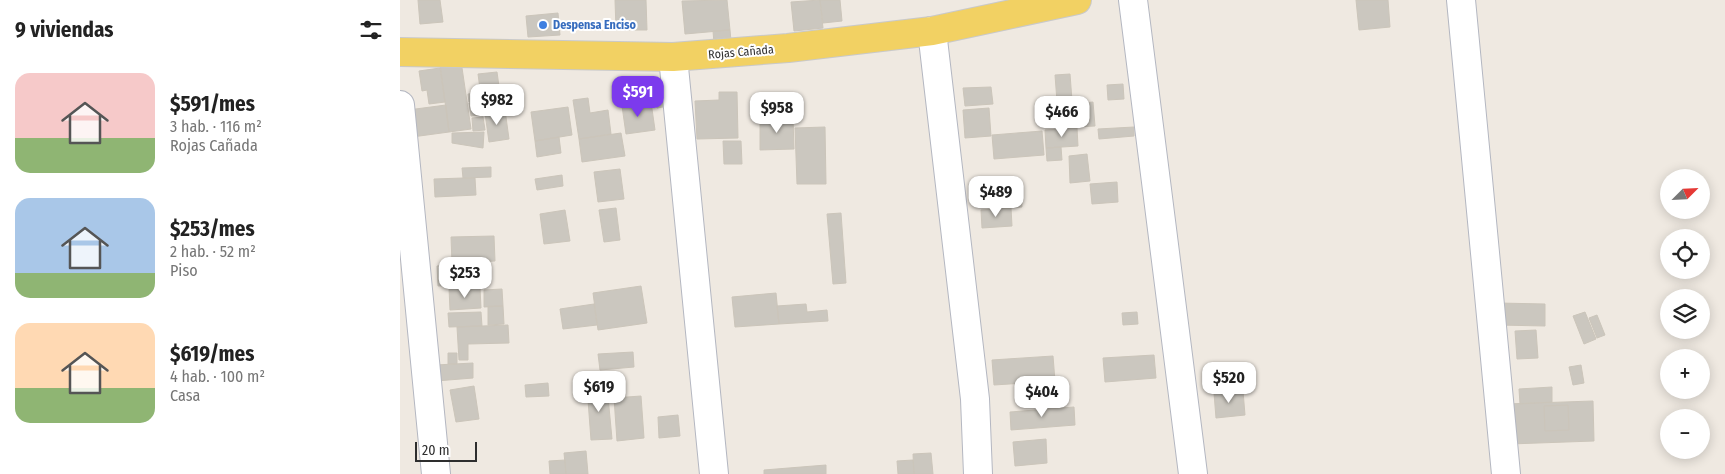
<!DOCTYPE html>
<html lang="es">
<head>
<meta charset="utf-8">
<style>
  body { margin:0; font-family:"Fira Sans Condensed",sans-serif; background:#f6f6f6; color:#222; height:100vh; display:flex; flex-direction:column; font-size:19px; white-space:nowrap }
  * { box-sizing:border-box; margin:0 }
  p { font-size:16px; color:#767676 }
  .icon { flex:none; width:28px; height:28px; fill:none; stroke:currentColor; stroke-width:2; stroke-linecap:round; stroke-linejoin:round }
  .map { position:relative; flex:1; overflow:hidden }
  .sheet { display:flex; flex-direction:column; background:#fff; width:400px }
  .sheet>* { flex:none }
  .needle { width:32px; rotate:66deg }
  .tools { position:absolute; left:1260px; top:169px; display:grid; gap:10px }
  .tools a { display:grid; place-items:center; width:50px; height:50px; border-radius:50%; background:#fff; box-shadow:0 2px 12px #0003; font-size:25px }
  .scale { position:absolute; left:15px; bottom:12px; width:62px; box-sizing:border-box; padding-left:5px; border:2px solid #2e2e2e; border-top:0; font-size:14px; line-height:18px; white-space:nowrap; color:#2e2e2e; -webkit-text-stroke:4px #fff; paint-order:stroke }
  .price { position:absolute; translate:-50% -42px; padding:0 11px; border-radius:10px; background:#fff; color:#222; font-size:16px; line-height:32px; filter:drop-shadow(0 1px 2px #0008) }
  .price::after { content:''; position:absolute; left:50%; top:30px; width:15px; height:11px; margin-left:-8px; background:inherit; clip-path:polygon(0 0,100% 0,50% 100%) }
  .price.on { background:#7c3aed; color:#fff }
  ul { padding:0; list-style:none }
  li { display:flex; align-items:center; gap:15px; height:125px; padding:0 15px }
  li span { display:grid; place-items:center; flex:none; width:140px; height:100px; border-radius:15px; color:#555 }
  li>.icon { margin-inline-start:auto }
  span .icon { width:60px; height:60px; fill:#fffc; stroke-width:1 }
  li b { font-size:21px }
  h2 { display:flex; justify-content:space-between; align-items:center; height:60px; padding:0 15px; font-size:21px }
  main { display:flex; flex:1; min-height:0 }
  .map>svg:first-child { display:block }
  .building { fill:#cbc7bf; stroke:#cbc5ba }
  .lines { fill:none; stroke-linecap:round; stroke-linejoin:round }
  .minor-casing { stroke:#b4b7c1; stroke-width:30 }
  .major-casing { stroke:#c9c9c9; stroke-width:30 }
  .minor { stroke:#fff; stroke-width:28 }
  .major { stroke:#f2d163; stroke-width:28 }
  .shop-dot { fill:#3f7fe0; stroke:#fff; stroke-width:2 }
  .labels { text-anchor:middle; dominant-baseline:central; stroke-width:4; stroke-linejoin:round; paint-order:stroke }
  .shop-label { font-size:12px; font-weight:bold; fill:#366cbe; stroke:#fff; text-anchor:start }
  .street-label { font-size:12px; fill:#2e2e2e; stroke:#fff }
</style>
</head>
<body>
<main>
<section class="sheet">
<h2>9 viviendas<svg class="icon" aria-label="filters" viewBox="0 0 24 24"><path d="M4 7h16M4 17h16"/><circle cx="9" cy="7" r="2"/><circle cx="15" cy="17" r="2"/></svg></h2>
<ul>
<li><span style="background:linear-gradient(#f6c9c9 65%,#8fb573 0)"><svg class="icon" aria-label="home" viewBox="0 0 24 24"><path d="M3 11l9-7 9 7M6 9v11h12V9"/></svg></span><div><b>$591/mes</b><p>3 hab. · 116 m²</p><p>Rojas Cañada</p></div></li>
<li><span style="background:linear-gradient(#a9c7e8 75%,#8fb573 0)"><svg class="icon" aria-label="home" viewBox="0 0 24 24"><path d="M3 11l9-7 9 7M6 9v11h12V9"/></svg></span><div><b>$253/mes</b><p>2 hab. · 52 m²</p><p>Piso</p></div></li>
<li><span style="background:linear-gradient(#ffd9b3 65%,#8fb573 0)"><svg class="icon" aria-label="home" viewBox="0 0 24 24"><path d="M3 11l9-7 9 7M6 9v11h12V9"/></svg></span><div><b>$619/mes</b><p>4 hab. · 100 m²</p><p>Casa</p></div></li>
</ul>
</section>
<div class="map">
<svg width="1325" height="474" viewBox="0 0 1325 474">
  <rect width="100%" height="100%" fill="#efe9e1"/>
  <path class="building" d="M18,0H40L43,22L20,24Z
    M215,0H246L247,30H216Z
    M327,0L330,30L285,34L282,1Z
    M420,0L423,28L394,31L391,2Z
    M420,0H440L442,21L423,23Z
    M956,0H988L990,27L959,30Z
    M158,13L160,35L128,37L126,16Z
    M330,30L331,41L314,43L313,31Z
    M61,61L71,129L49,132L40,64Z
    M40,68L45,102L29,104L27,90L22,91L19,71Z
    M97,72L102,108L83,111L78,74Z
    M670,74L674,127L659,128L655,75Z
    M723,84L724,99L708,100L707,85Z
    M247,87L250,102L222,106L220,91Z
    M591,87L593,104L565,106L563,88Z
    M319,92H337L338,138L297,139L295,101L319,100Z
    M78,93L79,101L69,102L68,94Z
    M267,95L269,106L257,108L255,96Z
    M188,98L190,113L208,110L211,134L179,139L173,100Z
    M79,102L80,115L71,116L69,103Z
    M251,102L255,130L226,134L222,106Z
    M693,102L695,126L675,127L674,104Z
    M46,105L49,132L12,137L8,110Z
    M168,107L172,135L135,141L131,112Z
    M589,108L591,136L565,138L563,110Z
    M105,110L109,139L89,142L85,113Z
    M83,117L85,130L73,131L72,118Z
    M393,118L394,149L360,150V119Z
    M425,127L426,184H397L395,128Z
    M734,127V136L699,139L698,129Z
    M677,128L678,146L646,148L645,130Z
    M642,131L644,155L594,159L592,135Z
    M84,132L83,148L52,143V133Z
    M221,133L225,156L182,162L179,139Z
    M159,137L161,153L137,157L135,141Z
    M323,141H341L342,164H324Z
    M661,147L662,160L647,161L646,148Z
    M687,154L690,181L670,183L669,156Z
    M91,167V177L63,178L62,168Z
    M220,169L224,199L198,202L194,172Z
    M162,175L163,186L137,190L135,179Z
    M63,178H75L76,195L35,197L34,179Z
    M717,182L718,202L692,204L690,184Z
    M621,190L622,207L598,209L597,192Z
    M216,208L220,240L204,242L199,210Z
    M611,208L612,226L582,228L581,210Z
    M165,210L170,241L144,244L140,214Z
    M441,213L446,283L433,284L427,214Z
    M94,236L95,261L52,263L51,237Z
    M69,265L70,285L38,286L37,266Z
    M241,286L247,323L198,330L193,293Z
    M49,288H80L81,308L50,310Z
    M102,289L103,306L84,307V290Z
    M376,293L379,324L335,327L332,297Z
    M1098,303L1145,304V326L1098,325Z
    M194,304L197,325L163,329L160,309Z
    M406,304L407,312L427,310L428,321L379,324L377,306Z
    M88,306H103L104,324L88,325Z
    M81,312L82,326L49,327L48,313Z
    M737,312L738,324L723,325L722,313Z
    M1185,312L1196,339L1184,344L1173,316Z
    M1197,315L1205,335L1197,338L1189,318Z
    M108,325L109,343L68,344V360H59L57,327Z
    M1136,330L1138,358L1117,359L1115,331Z
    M233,352L234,367L200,370L198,354Z
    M48,353H57V364H48Z
    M754,355L756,378L705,382L703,358Z
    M653,356L655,381L594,385L592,360Z
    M73,363V378L36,381V365Z
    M1181,365L1184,383L1173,385L1169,367Z
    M148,383L149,396L126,397L125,385Z
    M74,386L79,419L56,422L50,390Z
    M207,386L212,439L191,440L187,387Z
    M1152,387V402L1120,404L1119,389Z
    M843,391L845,415L816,418L814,393Z
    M661,394L662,408L645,409L644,395Z
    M241,396L244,438L217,441L214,398Z
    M1193,401L1194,441L1110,444L1106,404Z
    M1168,405L1169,430L1145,431L1144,406Z
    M674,407L675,425L611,430L610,412Z
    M278,415L280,436L259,438L258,417Z
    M646,439L647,463L615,466L613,442Z
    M186,451L188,474H166L164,453Z
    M531,453L533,474H514L513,454Z
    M165,460L166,474H150L149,461Z
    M513,460L514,474H498L497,461Z
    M426,465V474H364V470Z"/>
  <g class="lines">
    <defs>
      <path id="minor" d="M733,0L793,474
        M1061,0L1106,474
        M532,31L575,399L578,474
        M273,57L314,474
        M0,105L36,474"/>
      <path id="major" d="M0,52L273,57L388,48L532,31L677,0"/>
    </defs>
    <use href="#minor" class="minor-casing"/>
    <use href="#major" class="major-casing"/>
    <use href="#minor" class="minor"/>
    <use href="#major" class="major"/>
  </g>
  <circle class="shop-dot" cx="143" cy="25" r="5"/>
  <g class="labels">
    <g class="shop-label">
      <text x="153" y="25">Despensa Enciso</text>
    </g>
    <g class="street-label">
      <text transform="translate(341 52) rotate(-5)">Rojas Cañada</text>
    </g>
  </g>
</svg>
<div class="tools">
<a><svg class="needle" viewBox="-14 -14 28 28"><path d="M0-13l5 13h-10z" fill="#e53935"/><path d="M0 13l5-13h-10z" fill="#767676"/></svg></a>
<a><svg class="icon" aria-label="locate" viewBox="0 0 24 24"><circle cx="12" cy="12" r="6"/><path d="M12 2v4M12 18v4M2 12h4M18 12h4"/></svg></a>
<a><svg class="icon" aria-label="layers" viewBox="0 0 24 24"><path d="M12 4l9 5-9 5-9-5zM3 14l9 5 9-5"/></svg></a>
<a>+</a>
<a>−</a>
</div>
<div class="scale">20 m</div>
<b class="price on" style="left:238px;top:118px">$591</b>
<b class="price" style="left:97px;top:126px">$982</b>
<b class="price" style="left:377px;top:134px">$958</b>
<b class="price" style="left:662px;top:138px">$466</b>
<b class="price" style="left:596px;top:218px">$489</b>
<b class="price" style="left:65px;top:299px">$253</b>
<b class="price" style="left:829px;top:404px">$520</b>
<b class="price" style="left:199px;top:413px">$619</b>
<b class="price" style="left:642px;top:418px">$404</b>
</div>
</main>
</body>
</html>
